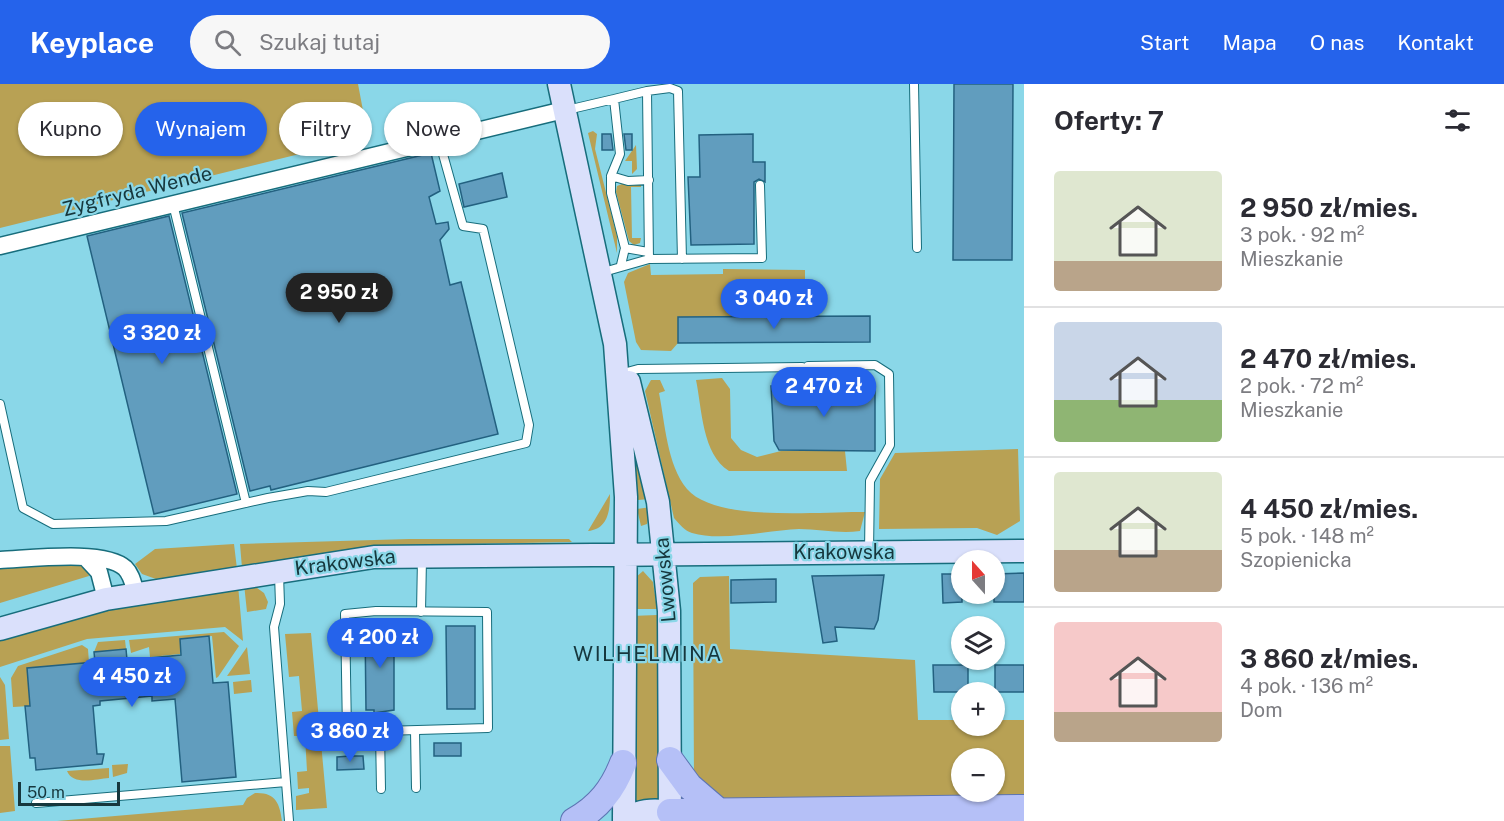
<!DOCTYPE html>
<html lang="pl">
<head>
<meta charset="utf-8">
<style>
  body { margin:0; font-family:"Public Sans",sans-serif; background:#f7f7f7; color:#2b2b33; height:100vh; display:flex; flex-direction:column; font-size:22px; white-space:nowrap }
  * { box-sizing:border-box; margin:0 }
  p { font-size:20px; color:#7c7c81 }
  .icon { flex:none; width:33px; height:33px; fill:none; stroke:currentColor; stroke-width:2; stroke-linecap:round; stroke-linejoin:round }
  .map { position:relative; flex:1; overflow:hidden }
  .side { display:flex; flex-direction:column; background:#fff; width:480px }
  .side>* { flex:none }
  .hud { position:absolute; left:18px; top:18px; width:570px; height:54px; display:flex; gap:12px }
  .needle { width:39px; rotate:339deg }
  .buttons { position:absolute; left:951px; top:466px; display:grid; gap:12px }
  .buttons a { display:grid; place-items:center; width:54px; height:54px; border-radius:50%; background:#fff; box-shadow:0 2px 4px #0004; font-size:30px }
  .scale { position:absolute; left:18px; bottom:15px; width:102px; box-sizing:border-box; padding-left:6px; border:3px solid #16373d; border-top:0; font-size:16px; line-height:21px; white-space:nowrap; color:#16373d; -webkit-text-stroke:4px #8ad7e8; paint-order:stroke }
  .price { position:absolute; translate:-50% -51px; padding:0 14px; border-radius:21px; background:#2563eb; color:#fff; font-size:20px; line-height:39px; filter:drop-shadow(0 2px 3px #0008) }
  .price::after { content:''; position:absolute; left:50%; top:36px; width:18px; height:14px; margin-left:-9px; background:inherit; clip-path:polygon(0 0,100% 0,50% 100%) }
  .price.on { background:#222; color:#fff }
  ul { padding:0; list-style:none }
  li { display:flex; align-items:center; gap:18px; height:150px; padding:0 30px }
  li+li { border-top:2px solid #e1e1e2 }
  li span { display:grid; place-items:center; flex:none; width:168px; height:120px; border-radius:6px; color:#555 }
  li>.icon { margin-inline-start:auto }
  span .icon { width:72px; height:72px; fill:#fffc; stroke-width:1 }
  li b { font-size:26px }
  h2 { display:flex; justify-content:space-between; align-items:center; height:72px; padding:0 30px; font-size:26px }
  .chip { padding:0 21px; border-radius:27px; background:#fff; box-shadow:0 2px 4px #0004; font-size:21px; line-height:54px }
  .chip.on { background:#2563eb; color:#fff }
  header { display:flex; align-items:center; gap:36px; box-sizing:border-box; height:84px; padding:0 30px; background:#2563eb; color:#fff }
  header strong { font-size:28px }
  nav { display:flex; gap:33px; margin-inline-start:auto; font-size:21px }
  .search { width:420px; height:54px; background:#f7f7f7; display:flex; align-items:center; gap:15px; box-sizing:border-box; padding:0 21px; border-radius:33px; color:#7c7c81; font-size:22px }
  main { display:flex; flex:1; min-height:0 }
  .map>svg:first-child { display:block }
  .green { fill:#b8a154; fill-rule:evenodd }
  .building { fill:#619dbe; stroke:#236180; stroke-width:1.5 }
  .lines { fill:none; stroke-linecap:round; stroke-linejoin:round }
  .lane-casing { stroke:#176d7c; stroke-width:10 }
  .street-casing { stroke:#176d7c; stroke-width:19 }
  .secondary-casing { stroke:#176d7c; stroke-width:25 }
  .primary-casing { stroke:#5d75b3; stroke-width:28 }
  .lane { stroke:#fff; stroke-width:8 }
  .street { stroke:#fff; stroke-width:16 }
  .secondary { stroke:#dae0fb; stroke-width:22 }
  .primary { stroke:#b5c0f7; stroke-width:26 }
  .labels { text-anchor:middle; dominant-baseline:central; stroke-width:4.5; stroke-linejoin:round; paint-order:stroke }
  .street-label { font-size:20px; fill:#16373d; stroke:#8ad7e8 }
  .neighbourhood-label { font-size:21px; letter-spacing:1.5px; fill:#16373d; stroke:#8ad7e8 }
</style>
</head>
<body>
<header>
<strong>Keyplace</strong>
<div class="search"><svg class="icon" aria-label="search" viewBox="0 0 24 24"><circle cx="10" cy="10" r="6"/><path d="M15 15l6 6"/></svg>Szukaj tutaj</div>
<nav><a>Start</a><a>Mapa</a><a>O nas</a><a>Kontakt</a></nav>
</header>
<main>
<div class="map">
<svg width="1024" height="737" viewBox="0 0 1024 737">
  <rect width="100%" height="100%" fill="#8ad7e8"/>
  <path class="green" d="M0,0H358L368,53L0,144Z
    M593,47L597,50L595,65L617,152V169L588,49Z
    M636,61L637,85L632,90V77H625Z
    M622,100H641V103H631L632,154H641L640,159L634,161L629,157L616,108L617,102Z
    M650,180L651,191L723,190V185L805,186V232L679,233L678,259L671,267L641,266L636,258L624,198L628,189Z
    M722,294L730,305L731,354L741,366L757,373L781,367H845L847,387H729C702,370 702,325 696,296Z
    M651,296H660L665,307L659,309C665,339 667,381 687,405C716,439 821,427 865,428L860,447C839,450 820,445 799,445C768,446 722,458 692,449C685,447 679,440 674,434L645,307Z
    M631,351L649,415L638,416Z
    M1018,365L1020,437L997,451L977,444L879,445L880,395L895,369Z
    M610,410C610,427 608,445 588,447Z
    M651,423L647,440L641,442L637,425Z
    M409,455H569L572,458L411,461L242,484L240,460Z
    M234,460L237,485L156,495L142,490L135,480L155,465Z
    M76,477L87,483L89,492L0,519V480Z
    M643,487L653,498L657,525H631L635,494Z
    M729,492L730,565L915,576L918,636H961L962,642H994L995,636H1024V717L726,718L694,698L693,499L700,493ZM962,675H994V708H962Z
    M250,499L264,509L268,518L266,525L247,528L244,500Z
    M238,501L243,557L225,543L87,555L0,583V555L116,524Z
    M657,531V605L663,719L633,724L631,532Z
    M224,548L239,562L218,593L216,594L212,552L180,555V570L150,573L149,563L131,569L129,556Z
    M311,549L327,724L296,726V712L309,709V704L298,705L297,688L307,687L305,652H294L292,628L302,627L299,592L289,593L285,550Z
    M125,556L126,565L94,568L98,558Z
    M82,561L88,565L89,579L30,622L13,623L11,594L18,582Z
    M247,563L250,590L227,592Z
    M0,593L5,601L9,655L0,656Z
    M251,596L252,608L234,610L233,598Z
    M0,662H10L15,727L0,729Z
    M128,680L127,689L113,693L112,681Z
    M109,684V694C96,695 73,702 67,687Z
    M255,709C275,708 280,719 282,737H57L243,721L247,714Z"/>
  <path class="building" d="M954,0H1013L1012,176H953Z
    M602,50H611L613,66H602Z
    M624,50H632V66H626Z
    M753,50V78H765V98L759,95L754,98V160L691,161L688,93H700L699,51Z
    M431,69L440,107L429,113L436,140L448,138L449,145L440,156L450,201L461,198L498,350L271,406L270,402L250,407L182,129Z
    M502,89L507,113L464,123L459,100Z
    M169,132L237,410L154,430L87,152Z
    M870,232V258L678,259V233Z
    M771,302L875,304V367L779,366L774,357Z
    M1024,489V518H994V490Z
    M942,490H962V518L943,519Z
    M884,491L878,536L874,545L835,543L837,557L823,559L812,492Z
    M776,495V518L731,519V496Z
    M394,542V626L374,629V626H366L365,543Z
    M446,542H475V625H447Z
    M209,552L213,599L228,598L236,693L182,698L175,615L152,617V612L100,617V621L93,622L97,670H104L102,680L36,686L35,674H30L25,622H30L27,584L95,578L94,568L126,565L127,576L181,571L180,555Z
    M933,581H968V608H934Z
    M995,581H1024V608H995Z
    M434,659H461V672H434Z
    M350,672H363L364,685L337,686V673Z"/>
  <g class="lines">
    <defs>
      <path id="lane" d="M914,0L917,164
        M567,26L614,15
        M611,92L628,97L649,96
        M173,120L246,419
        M625,164L648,168
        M649,175L762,174L760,101
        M621,181L625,164L611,109V92L620,70L614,15L647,7
        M600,189L649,175L647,7L670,4L678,7L682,175
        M808,282L875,281L889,290L890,361L870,397L869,468
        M627,288L638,285L802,283
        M0,320L23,424L53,440L166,437L268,414L308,407L326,408L526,359L529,341L483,145L463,142L439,56
        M376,527L487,528L488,644L347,648L345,530Z
        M421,528L422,474
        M415,647L416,704
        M380,648L381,705
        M286,698L289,737
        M36,719L286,698L274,543L280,520L279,490"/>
      <path id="street" d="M0,162L564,26
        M86,474L99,488L106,515
        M0,476C28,475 105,465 125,484C132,491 133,500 136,509"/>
      <path id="secondary" d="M559,0L615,260L626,413L624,737
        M629,298L658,418L669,527L670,737
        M0,545L106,515L374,473L1024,467
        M624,737C637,726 653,725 670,728"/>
      <path id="primary" d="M670,676L689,702L717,726
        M670,728L1024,724
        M574,737C599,723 613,705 623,679"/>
    </defs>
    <use href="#lane" class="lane-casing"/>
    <use href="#street" class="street-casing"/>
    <use href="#secondary" class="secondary-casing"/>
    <use href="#primary" class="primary-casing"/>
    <use href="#lane" class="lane"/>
    <use href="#street" class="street"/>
    <use href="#secondary" class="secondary"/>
    <use href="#primary" class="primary"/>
  </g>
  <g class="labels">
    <g class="street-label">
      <text transform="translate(137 107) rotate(-14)">Zygfryda Wende</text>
      <text x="844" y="468">Krakowska</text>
      <text transform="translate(345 478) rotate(-7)">Krakowska</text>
      <text transform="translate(665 496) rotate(-95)">Lwowska</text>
    </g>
    <g class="neighbourhood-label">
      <text x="648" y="569">WILHELMINA</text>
    </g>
  </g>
</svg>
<div class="buttons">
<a><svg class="needle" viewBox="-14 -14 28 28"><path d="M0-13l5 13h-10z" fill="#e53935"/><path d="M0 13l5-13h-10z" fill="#7c7c81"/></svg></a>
<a><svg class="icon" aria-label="layers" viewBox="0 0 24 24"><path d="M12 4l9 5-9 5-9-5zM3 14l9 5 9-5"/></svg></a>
<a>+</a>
<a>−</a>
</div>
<div class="scale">50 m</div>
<b class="price on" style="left:339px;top:240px">2 950 zł</b>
<b class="price" style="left:774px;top:246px">3 040 zł</b>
<b class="price" style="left:162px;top:281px">3 320 zł</b>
<b class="price" style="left:824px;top:334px">2 470 zł</b>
<b class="price" style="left:380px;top:585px">4 200 zł</b>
<b class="price" style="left:132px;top:624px">4 450 zł</b>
<b class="price" style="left:350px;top:679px">3 860 zł</b>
<div class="hud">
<a class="chip">Kupno</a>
<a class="chip on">Wynajem</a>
<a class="chip">Filtry</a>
<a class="chip">Nowe</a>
</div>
</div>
<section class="side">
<h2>Oferty: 7<svg class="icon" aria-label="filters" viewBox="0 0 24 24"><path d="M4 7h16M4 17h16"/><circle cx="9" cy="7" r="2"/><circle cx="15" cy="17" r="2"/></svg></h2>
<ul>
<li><span style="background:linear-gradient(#dfe7d0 75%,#b9a48a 0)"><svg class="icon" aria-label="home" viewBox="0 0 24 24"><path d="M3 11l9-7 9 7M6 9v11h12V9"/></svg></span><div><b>2 950 zł/mies.</b><p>3 pok. · 92 m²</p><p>Mieszkanie</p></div></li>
<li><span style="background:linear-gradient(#c9d6e8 65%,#8fb573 0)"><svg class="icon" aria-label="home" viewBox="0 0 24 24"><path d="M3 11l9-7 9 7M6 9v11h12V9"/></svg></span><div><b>2 470 zł/mies.</b><p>2 pok. · 72 m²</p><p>Mieszkanie</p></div></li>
<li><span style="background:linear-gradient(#dfe7d0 65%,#b9a48a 0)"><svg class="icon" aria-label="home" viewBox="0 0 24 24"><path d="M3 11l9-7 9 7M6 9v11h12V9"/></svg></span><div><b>4 450 zł/mies.</b><p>5 pok. · 148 m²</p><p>Szopienicka</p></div></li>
<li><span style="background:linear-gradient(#f6c9c9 75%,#b9a48a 0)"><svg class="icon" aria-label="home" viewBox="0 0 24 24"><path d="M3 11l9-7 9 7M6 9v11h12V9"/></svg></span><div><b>3 860 zł/mies.</b><p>4 pok. · 136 m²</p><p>Dom</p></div></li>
</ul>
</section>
</main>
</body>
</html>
